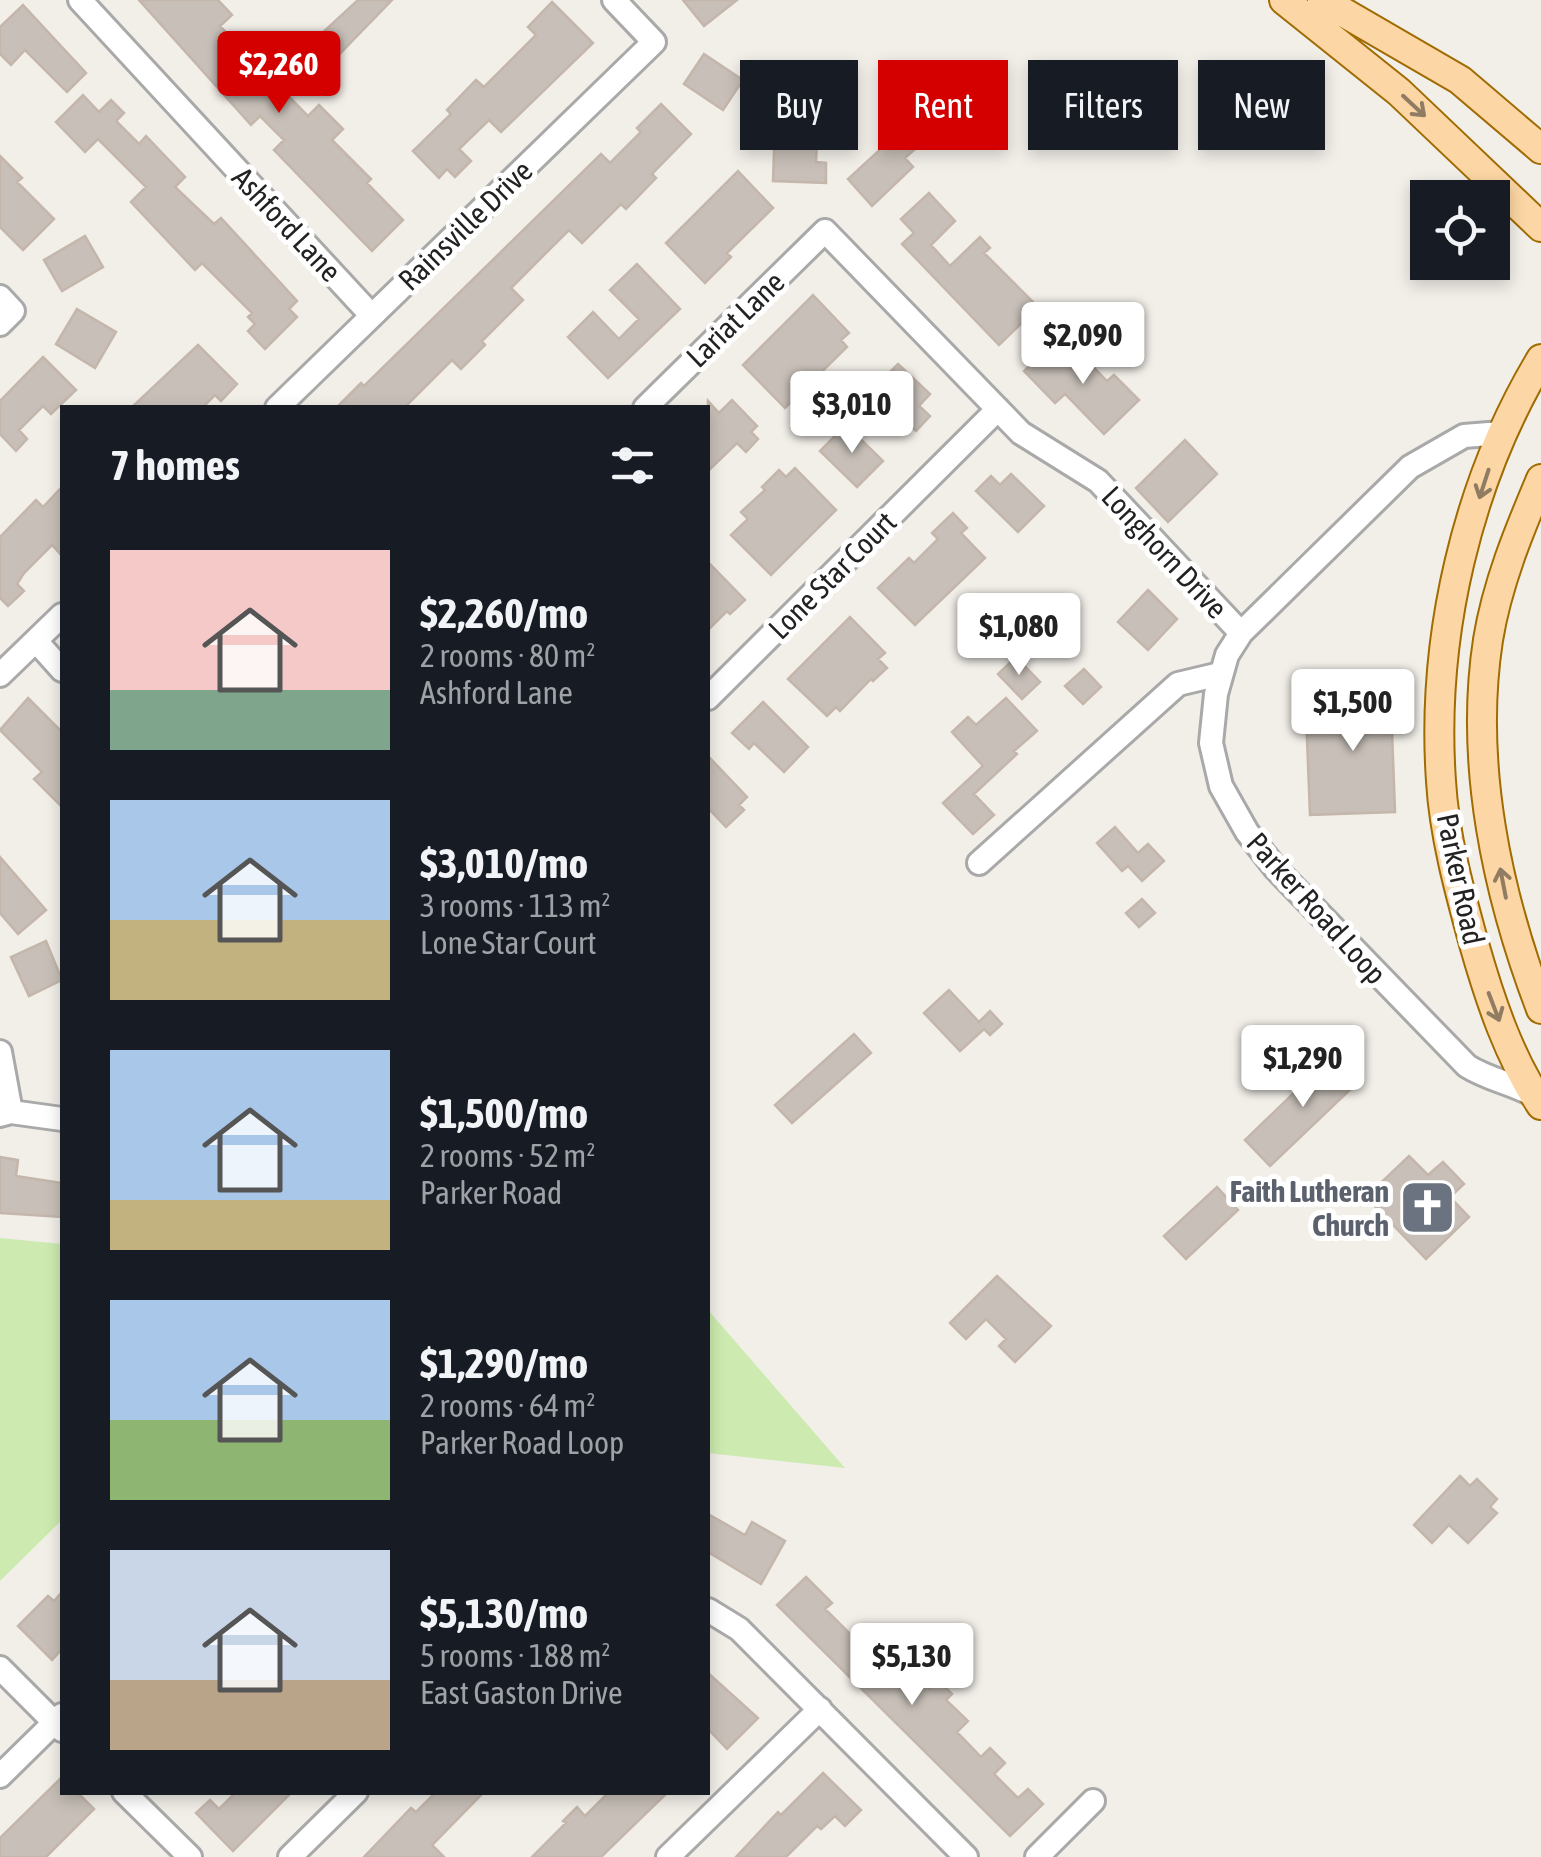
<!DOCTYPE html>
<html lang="en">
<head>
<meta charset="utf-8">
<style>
  body { margin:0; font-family:"Asap Condensed",sans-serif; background:#242831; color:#f1f3f6; height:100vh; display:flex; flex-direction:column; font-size:38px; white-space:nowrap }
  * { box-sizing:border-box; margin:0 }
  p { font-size:32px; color:#9ea1a6 }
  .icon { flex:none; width:55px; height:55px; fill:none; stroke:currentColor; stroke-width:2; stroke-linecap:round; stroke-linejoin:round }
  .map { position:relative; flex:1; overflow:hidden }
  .side { position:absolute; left:60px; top:405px; width:650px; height:1390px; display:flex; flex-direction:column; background:#171b24; border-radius:0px; box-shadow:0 5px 15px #0003 }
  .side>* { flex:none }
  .banner { position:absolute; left:740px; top:60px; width:650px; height:90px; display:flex; gap:20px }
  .controls { position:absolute; left:1410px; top:180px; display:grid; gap:20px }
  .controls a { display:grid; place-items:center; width:100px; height:100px; border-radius:0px; background:#171b24; box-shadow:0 5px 15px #0003; font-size:50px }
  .price { position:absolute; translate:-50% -85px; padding:0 22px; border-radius:10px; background:#fff; color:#222; font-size:32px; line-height:65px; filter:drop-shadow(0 2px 5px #0008) }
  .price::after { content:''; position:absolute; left:50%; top:60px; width:30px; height:22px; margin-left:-15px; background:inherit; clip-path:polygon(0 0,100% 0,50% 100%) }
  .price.active { background:#d40000; color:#fff }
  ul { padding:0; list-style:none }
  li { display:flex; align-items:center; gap:30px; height:250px; padding:0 50px }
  li span { display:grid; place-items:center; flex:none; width:280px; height:200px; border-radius:0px; color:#555 }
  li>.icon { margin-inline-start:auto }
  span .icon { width:120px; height:120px; fill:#fffc; stroke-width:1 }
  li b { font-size:42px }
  h2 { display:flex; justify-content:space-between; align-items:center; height:120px; padding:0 50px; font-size:42px }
  .tag { padding:0 35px; border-radius:0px; background:#171b24; box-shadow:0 5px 15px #0003; font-size:35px; line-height:90px }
  .tag.active { background:#d40000; color:#fff }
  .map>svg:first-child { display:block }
  .grass { fill:#cdebb0 }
  .building { fill:#c7bfb8; stroke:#c4b6ab; stroke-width:2.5 }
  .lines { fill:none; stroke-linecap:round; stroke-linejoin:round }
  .minor-casing { stroke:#a9a9a9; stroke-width:28 }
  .major-casing { stroke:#a06b00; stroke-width:32 }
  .minor { stroke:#fff; stroke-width:22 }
  .major { stroke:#fcd6a4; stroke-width:28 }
  .oneway { stroke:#8f7c63 }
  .labels { text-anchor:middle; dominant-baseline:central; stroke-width:10; stroke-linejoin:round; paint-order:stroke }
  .street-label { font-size:30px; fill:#222; stroke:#fff }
  .worship-label { font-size:30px; font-weight:bold; fill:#5b616d; stroke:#fff; text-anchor:end }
</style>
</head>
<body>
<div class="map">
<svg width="1541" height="1857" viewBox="0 0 1541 1857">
  <rect width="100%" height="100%" fill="#f2efe9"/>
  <path class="grass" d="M0,1238L62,1244V1520L0,1581Z
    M708,1310L845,1468L708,1453Z"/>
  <path class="building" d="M139,0H218L232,15L220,26L308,116L319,105L343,129L332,140L371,179L367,183L403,220L372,251L274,150L284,140L260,116L251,125Z
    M358,0H392L328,66L309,45Z
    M683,0H737L704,26Z
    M552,2L593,43L501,132L489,120L459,149L471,161L455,177L447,169L439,178L413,151L451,114L447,110L476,80L484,87L536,35L528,27Z
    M23,5L86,73L67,92L25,50L11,65L0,54V27Z
    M704,54L743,80L723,110L684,84Z
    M83,95L99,112L111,100L124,113L116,121L139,144L146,136L185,177L175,187L214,224L221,218L297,301L289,309L297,317L265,349L248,331L255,324L248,317L252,313L202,263L195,270L131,202L146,187L98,139L85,152L56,122Z
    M661,104L691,134L652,174L656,178L626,209L621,204L582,243L569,230L511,288L523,300L482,341L485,345L461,369L452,360L404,408H336L361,383L364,386L601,154L610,163L641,132L637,128Z
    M795,118L818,119L816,162L826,163V183L773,181L775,124L794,125Z
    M898,133L914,150L905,158L913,167L872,206L848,179Z
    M0,156L22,178L17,182L54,219L23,250L0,227Z
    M738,171L773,208L727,253L731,257L705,283L666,243Z
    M929,193L955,221L931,245L950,266L980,237L990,248L984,253L1038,307L999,345L902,244L914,233L901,219Z
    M85,236L103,267L62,291L44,260Z
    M637,264L680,309L608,378L568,337L593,312L619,339L639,319L610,290Z
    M813,295L849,333L841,340L847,347L785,408L743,365Z
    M77,309L116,332L95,368L56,344Z
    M1068,341L1107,381L1114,375L1139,400L1104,434L1065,394L1055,403L1024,371L1039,357L1045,363Z
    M198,345L237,384L221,401L215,395L202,408H131Z
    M43,357L76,390L51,414L43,406L19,430L27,439L16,451L0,434V401Z
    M898,364L930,394L919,406L930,416L916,431L877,393L887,383L883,379Z
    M732,400L757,426L751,432L758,439L746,452L737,443L708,471V401L719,413Z
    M846,425L883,461L857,487L820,451Z
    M1185,440L1217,474L1168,522L1136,488Z
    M795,468L836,510L771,575L731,535L748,519L741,512L765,490L762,487L779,470L786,477Z
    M1011,474L1044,506L1018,532L976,491L991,476L1000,485Z
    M62,487V556L52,545L24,573L17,584L24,591L8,606L0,598V537L36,500L43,507Z
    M953,513L967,528L961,533L985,558L915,625L878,588L909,558L914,563L938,539L932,533Z
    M708,562L745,600L730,614L727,611L708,630Z
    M1148,590L1177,619L1148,650L1118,622Z
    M850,617L885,653L878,659L887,668L873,681L871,679L840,711L836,707L827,716L788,679Z
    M1016,657L1040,682L1022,699L998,674Z
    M1084,669L1101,687L1083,704L1065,686Z
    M1390,676L1395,812L1310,815L1306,713L1357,711L1356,677Z
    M28,698L62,732V807L34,779L42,772L0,730Z
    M1006,698L1037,731L1014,751L1017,754L974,794L994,815L973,834L943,803L983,766L952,732L968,717L976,725Z
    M763,702L808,747L784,772L754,743L749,749L732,733Z
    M708,756L747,797L739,805L744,810L726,827L708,808Z
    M1115,827L1138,853L1148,844L1164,861L1142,881L1128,866L1122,871L1097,843Z
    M0,857L46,910L18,934L0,913Z
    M1142,899L1155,913L1139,927L1126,913Z
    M46,941L62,980L29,996L11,957Z
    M949,990L979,1022L990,1011L1002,1024L990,1035L984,1029L960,1051L924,1013Z
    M854,1034L871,1053L792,1123L775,1105Z
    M1349,1055L1359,1065L1347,1076L1355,1085L1270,1166L1245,1140L1330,1058L1337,1066Z
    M1409,1156L1428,1175L1443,1162L1464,1184L1450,1197L1469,1217L1426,1259L1366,1197Z
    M0,1157L18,1160L16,1176L62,1183V1217L0,1213Z
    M1217,1187L1238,1210L1186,1259L1164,1236Z
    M997,1276L1051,1326L1015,1362L999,1346L1006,1339L986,1319L966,1339L950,1323Z
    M1460,1476L1470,1486L1477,1479L1497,1499L1490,1507L1497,1513L1468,1543L1449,1525L1432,1543L1414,1525Z
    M708,1514L745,1535L752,1522L785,1541L761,1584L708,1552Z
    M806,1577L832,1603L825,1609L874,1658L886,1645L930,1689L939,1681L952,1694L946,1700L968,1721L957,1732L981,1757L990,1748L1005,1763L994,1774L1018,1798L1028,1789L1043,1804L1010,1836L777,1605Z
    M62,1592V1649L52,1660L18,1626L48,1596L54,1601Z
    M708,1673L758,1718L727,1749L708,1729Z
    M823,1773L861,1810L845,1826L835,1816L821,1829L817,1826L786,1857H736L778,1812L781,1815Z
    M62,1777V1792H77L94,1809L46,1857H0V1838Z
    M236,1792H292L233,1851L196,1813L210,1800L219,1809Z
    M436,1792H484L432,1845L444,1857H364L411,1808L416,1812Z
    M609,1792H668L601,1857H532L566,1823L563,1821L577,1807L585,1816Z"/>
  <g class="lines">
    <defs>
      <path id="minor" d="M80,0L372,316
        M0,297L13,311L0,324
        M277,408L654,42L614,0
        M645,408L825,231L1021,433L1098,481L1241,633
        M1501,433L1464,436L1410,467L1241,633L1227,655L1216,694L1211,743L1221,786L1247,832L1276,869L1467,1066C1489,1080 1513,1083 1535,1096L1538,1093
        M36,641L62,670
        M0,675L62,615
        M708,698L998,409
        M979,863L1178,684L1220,674
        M0,1052L11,1112
        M0,1115L11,1112L62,1119
        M708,1610L739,1629L966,1857
        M0,1668L62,1730
        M0,1776L62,1715
        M124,1792L190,1857
        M290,1857L356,1792
        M668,1857L820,1709
        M1037,1857L1093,1801"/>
      <path id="major" d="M1284,0L1399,92L1541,227
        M1322,0L1460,80L1541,149
        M1541,359C1467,482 1431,637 1441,781C1444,835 1460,893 1474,944C1490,1000 1509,1057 1541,1105
        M1541,479C1519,531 1497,584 1488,640C1469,763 1497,894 1541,1009"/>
    </defs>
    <use href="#minor" class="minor-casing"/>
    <use href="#major" class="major-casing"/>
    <use href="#minor" class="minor"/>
    <use href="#major" class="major"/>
  </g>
  <defs><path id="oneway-shaft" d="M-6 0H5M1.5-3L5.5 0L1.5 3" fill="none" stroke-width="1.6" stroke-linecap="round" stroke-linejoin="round" transform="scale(2.5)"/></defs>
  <g class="oneway">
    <use href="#oneway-shaft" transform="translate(1414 106) rotate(43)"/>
    <use href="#oneway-shaft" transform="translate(1484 484) rotate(108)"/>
    <use href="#oneway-shaft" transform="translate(1503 883) rotate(-101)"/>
    <use href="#oneway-shaft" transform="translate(1494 1007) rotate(69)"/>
  </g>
  <defs>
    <symbol id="church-square" viewBox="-11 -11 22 22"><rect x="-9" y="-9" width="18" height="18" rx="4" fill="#6b7280" stroke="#fff"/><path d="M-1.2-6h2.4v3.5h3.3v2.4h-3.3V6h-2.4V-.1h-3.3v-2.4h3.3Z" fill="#fff"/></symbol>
  </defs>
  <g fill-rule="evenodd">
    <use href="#church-square" x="1396" y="1176" width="63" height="63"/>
  </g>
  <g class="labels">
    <g class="street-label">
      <text transform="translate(287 224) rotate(47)">Ashford Lane</text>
      <text transform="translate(465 225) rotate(-44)">Rainsville Drive</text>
      <text transform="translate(735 319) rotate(-44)">Lariat Lane</text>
      <text transform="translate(1165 552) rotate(47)">Longhorn Drive</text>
      <text transform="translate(832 575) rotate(-45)">Lone Star Court</text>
      <text transform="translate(1461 879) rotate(78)">Parker Road</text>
      <text transform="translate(1317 908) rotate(48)">Parker Road Loop</text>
    </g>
    <g class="worship-label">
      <text x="1389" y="1191">Faith Lutheran<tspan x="1389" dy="34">Church</tspan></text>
    </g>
  </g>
</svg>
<div class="controls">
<a><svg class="icon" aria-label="locate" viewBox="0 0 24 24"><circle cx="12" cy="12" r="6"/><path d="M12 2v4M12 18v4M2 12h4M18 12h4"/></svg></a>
</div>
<b class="price active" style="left:279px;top:116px">$2,260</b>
<b class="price" style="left:1083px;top:387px">$2,090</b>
<b class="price" style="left:852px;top:456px">$3,010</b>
<b class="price" style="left:1019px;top:678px">$1,080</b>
<b class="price" style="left:1353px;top:754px">$1,500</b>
<b class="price" style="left:1303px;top:1110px">$1,290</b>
<b class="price" style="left:912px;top:1708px">$5,130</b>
<div class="banner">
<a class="tag">Buy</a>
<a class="tag active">Rent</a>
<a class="tag">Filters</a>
<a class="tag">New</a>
</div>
<section class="side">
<h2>7 homes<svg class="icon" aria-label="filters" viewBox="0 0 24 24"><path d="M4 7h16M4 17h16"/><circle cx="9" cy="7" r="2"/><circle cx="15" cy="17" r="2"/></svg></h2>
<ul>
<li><span style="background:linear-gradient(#f6c9c9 70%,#7fa58c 0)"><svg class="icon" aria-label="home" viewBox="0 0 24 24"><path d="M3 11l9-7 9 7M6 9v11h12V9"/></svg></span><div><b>$2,260/mo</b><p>2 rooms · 80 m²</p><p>Ashford Lane</p></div></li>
<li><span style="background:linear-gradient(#a9c7e8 60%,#c2b280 0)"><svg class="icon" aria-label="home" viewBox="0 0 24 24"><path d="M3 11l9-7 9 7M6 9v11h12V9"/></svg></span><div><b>$3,010/mo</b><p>3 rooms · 113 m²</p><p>Lone Star Court</p></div></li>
<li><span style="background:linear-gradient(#a9c7e8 75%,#c2b280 0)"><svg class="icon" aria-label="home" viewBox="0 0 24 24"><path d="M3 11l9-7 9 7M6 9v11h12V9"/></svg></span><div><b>$1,500/mo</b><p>2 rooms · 52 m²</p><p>Parker Road</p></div></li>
<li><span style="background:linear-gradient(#a9c7e8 60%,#8fb573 0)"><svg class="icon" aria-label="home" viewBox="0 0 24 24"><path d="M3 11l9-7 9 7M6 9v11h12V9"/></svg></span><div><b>$1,290/mo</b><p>2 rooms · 64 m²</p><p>Parker Road Loop</p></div></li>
<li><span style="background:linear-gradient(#c9d6e8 65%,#b9a48a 0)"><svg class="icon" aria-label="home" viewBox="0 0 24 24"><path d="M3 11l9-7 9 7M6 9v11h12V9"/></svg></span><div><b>$5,130/mo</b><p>5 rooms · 188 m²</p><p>East Gaston Drive</p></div></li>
</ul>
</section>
</div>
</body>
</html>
